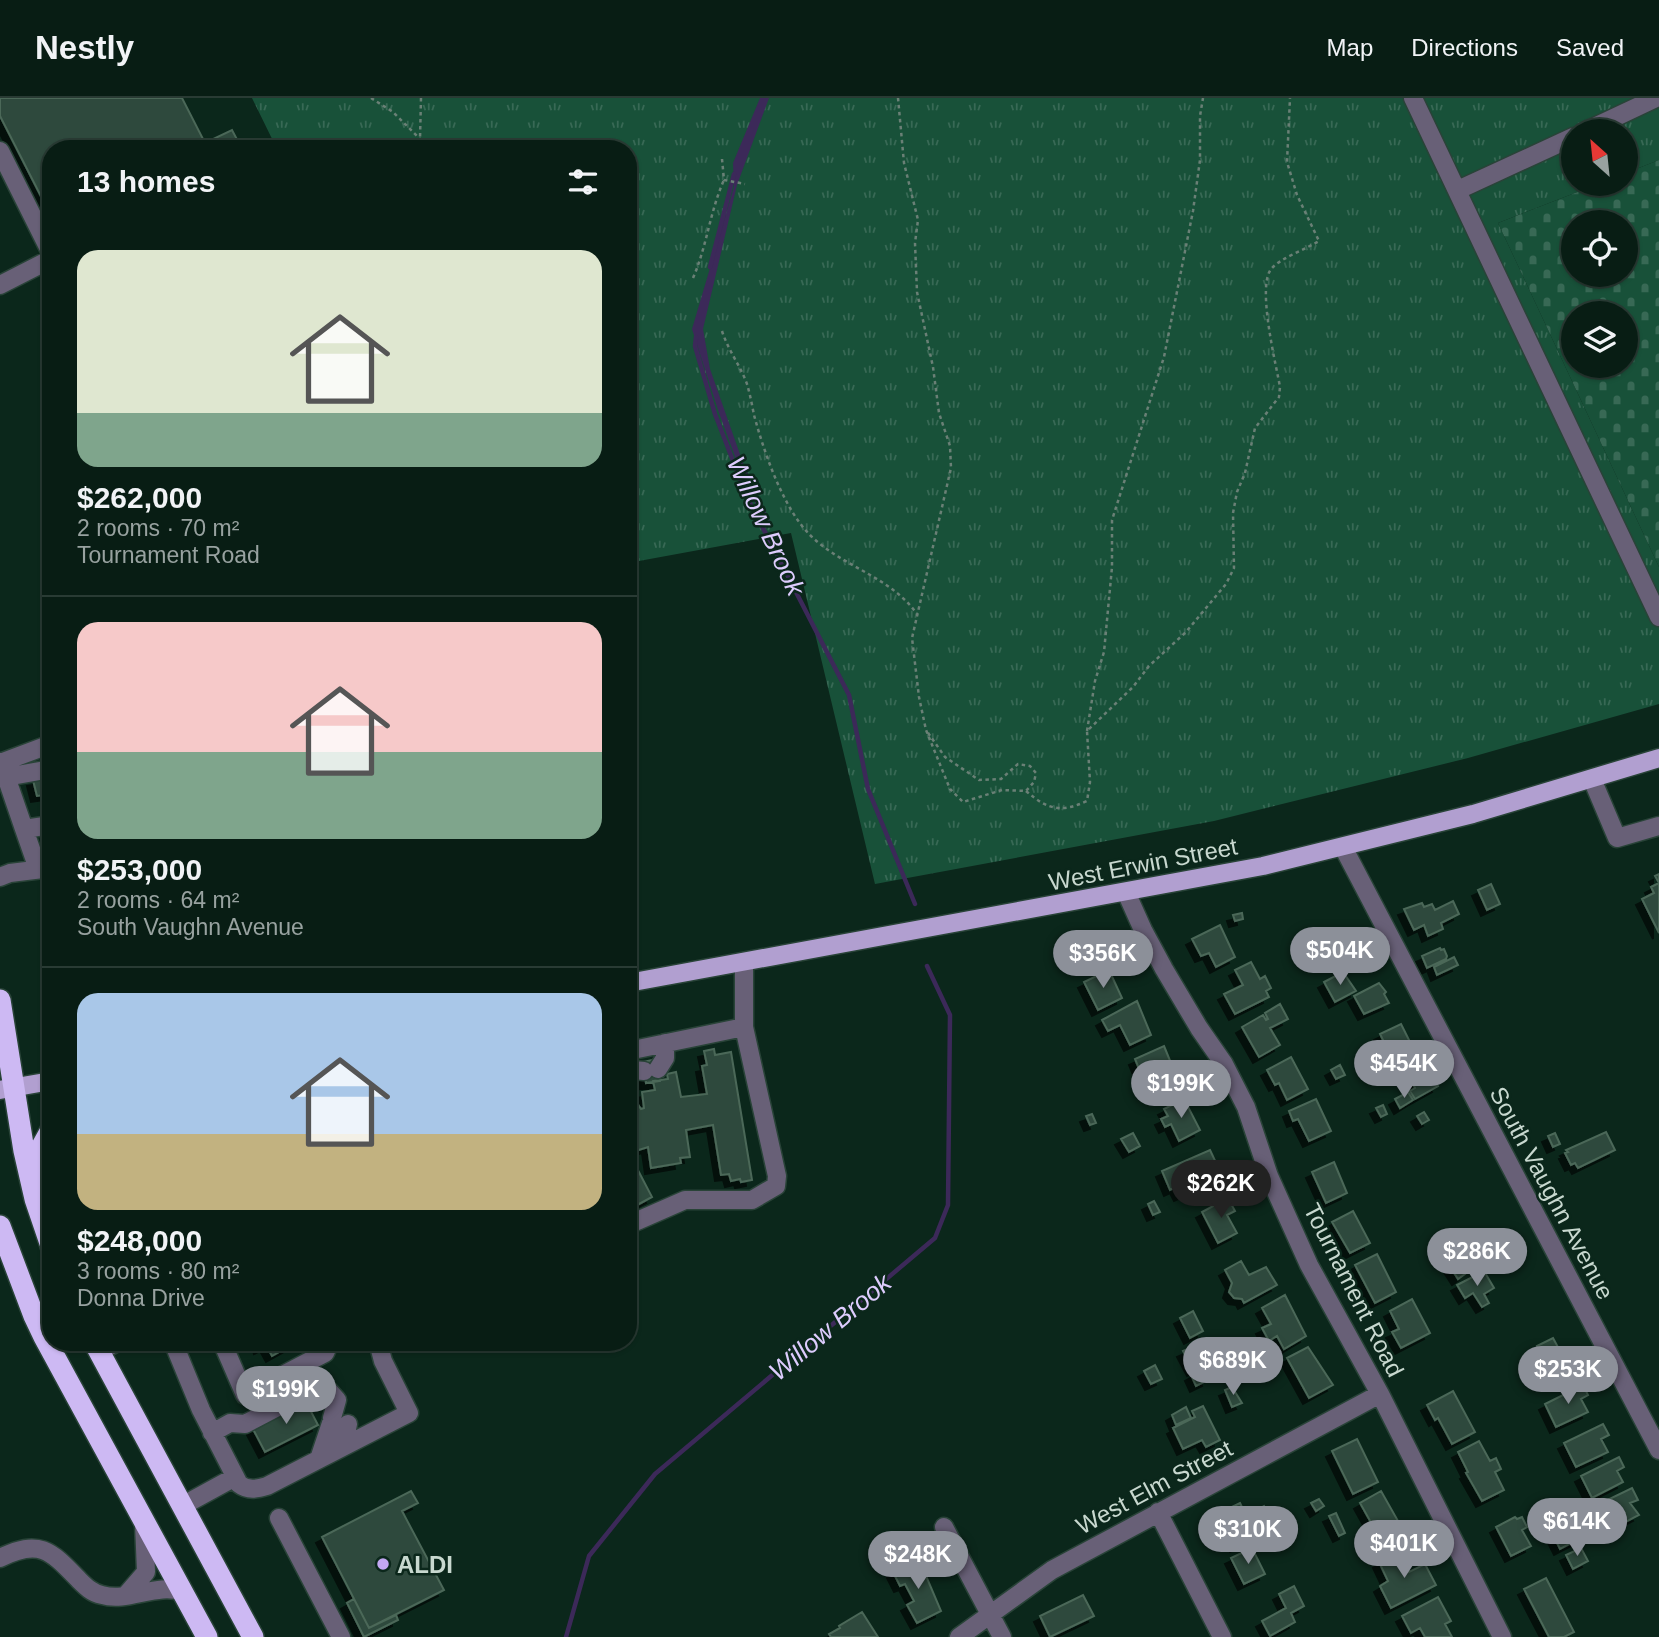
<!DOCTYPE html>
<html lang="en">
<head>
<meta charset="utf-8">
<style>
  body { margin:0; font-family:Arial,sans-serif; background:#162a22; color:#f1f3f6; height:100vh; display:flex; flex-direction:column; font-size:26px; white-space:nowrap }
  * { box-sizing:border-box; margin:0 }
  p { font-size:23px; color:#98a2a0 }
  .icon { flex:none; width:38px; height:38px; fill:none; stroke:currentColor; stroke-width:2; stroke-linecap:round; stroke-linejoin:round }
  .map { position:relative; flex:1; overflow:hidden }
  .details { position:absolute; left:42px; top:42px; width:595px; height:1211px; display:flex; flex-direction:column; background:#081d14; border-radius:28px; box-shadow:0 2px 5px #0004,0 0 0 2px #293b34 }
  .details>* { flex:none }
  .needle { width:46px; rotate:333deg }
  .fabs { position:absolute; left:1561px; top:21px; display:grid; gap:14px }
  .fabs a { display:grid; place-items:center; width:77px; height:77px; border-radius:50%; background:#081d14; box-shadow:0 2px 5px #0004,0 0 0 2px #293b34; font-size:35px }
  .price { position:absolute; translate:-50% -60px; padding:0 16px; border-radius:24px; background:#8c9099; color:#fff; font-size:23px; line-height:46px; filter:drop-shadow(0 2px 4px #0008) }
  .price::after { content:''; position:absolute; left:50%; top:42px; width:21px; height:16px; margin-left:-10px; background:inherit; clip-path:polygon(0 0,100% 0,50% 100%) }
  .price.current { background:#222; color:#fff }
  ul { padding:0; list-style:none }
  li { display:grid; align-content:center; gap:14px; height:371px; padding:0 35px }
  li+li { border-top:2px solid #293b34 }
  li span { display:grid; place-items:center; height:217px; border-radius:21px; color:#555 }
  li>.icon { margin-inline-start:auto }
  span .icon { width:126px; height:126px; fill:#fffc; stroke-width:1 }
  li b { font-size:30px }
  h2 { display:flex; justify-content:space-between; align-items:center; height:84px; padding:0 35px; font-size:30px }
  header { display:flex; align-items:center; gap:42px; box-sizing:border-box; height:98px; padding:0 35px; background:#081d14; border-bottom:2px solid #293b34 }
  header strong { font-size:33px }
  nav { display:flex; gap:38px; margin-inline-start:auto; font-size:24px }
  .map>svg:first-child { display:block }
  .grass { fill:url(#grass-tufts) }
  .cemetery { fill:url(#cemetery-stones); fill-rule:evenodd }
  .water { fill:#3c2959 }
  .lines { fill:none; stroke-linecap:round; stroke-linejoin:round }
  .stream { stroke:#3c2959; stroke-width:4.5 }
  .building { fill:#2f4a3c; stroke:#4b6859; stroke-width:2; filter:url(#shadow) }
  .minor-casing { stroke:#294338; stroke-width:21 }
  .major-casing { stroke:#294338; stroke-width:21 }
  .highway-casing { stroke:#294338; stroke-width:24 }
  .path { stroke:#6a8076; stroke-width:2.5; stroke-dasharray:3.5 3.5; stroke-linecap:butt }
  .minor { stroke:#686077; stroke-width:18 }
  .major { stroke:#b19fd0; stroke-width:18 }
  .highway { stroke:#cdb9f3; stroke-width:21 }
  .poi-dot { fill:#c3a7f2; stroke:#0b271b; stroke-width:2.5 }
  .labels { text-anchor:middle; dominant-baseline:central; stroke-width:5; stroke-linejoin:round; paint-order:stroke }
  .street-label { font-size:24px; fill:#c8d8cf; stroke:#0b271b }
  .poi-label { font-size:24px; font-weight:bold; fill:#c8d8cf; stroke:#0b271b; text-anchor:start }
  .water-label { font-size:26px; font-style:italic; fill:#ddccfd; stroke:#0b271b }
</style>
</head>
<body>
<header>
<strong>Nestly</strong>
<nav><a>Map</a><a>Directions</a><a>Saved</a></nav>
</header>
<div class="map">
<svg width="1659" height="1539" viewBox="0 0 1659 1539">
  <defs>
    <pattern id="grass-tufts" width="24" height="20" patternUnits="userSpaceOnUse" patternTransform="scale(1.75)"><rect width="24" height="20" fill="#185139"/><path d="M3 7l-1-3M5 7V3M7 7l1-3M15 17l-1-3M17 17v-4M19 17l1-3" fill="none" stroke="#386955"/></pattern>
    <pattern id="cemetery-stones" width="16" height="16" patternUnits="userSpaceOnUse" patternTransform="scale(1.75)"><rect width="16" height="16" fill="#185139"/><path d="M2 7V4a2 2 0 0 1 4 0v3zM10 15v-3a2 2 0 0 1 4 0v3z" fill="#386955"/></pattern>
    <filter id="shadow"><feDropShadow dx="-6" dy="6" stdDeviation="0" flood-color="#0009"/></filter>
  </defs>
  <rect width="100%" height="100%" fill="#0b271b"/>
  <path class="grass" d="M252,0H1659V62L1626,75V33H1573V86H1598L1498,125L1659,469V606L1468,660L1214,723L875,786L791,435L628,465V51H277Z"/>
  <path class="cemetery" d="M1659,62V469L1498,125L1598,86H1626V75ZM1573,124H1626V177H1573ZM1573,215H1626V268H1573Z"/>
  <path class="water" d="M760,0H769L737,87L703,231L710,271L743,365L770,423L762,420L740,372L719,315L692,231L734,89L733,65Z"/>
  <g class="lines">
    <path class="stream" d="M710,169L734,76
      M696,239L695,248L715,316L747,399L849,597L868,691L915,806
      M566,1539L589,1458L655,1376L935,1140L948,1107L950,917L927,868"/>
  </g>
  <path class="building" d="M0,0H182L205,45L232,32L242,51H51V118L0,18Z
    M51,679V696L37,698L33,682Z
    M1659,776V835L1642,801L1654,795L1651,789L1659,785L1655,778Z
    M1491,786L1500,806L1487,812L1478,792Z
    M1453,803L1459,816L1441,825L1443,831L1428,838L1424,827L1414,832L1404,811L1422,805L1424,809L1432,806L1435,812Z
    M1242,815L1243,821L1235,823L1233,817Z
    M1220,827L1235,859L1216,869L1209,855L1201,858L1192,841Z
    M1440,850L1441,852L1444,851L1447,858L1446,861L1427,870L1422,858Z
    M1454,859L1458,867L1437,877L1434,869Z
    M1251,864L1260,881L1265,878L1271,890L1266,893L1269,899L1235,916L1224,896L1243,887L1235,872Z
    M1109,872L1122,900L1098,912L1084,884Z
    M1343,874L1356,893L1335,904L1324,884Z
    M1379,885L1386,894L1384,896L1389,905L1364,916L1354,898Z
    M1137,903L1151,937L1130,947L1120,927L1108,933L1102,922Z
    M1280,906L1288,921L1270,930L1280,947L1259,959L1242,929L1263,917L1266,922L1268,921L1265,915Z
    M1401,926L1414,952L1389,964L1386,960L1385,961L1379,946L1384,944L1380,936Z
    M1164,948L1180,987L1156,999L1145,976L1142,978L1135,961Z
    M714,951L715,957L731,954L752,1082L741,1084L740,1081L731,1083L729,1076L721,1077L713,1027L686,1032L690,1059L680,1060L681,1065L651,1070L648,1049L629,1055L652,1099L628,1112V1005L630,1009L637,1005L641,1011L644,1010L642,994L655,992L653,983L668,981L667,976L676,974L681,999L707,996L702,968L707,967L704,953Z
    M1291,959L1308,991L1287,1002L1279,985L1275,987L1267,972Z
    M657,961L660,983L646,985L643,964Z
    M1426,965L1436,980L1434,981L1438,988L1415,1001L1410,993L1415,990L1408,977Z
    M1340,967L1345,977L1336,981L1331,972Z
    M1408,994L1413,1002L1400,1010L1395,1001Z
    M1184,1001L1200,1032L1179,1043L1171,1026L1165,1029L1161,1021L1168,1018L1164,1011Z
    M1316,1001L1331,1033L1309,1043L1298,1021L1293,1023L1289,1013Z
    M1383,1007L1387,1016L1381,1019L1376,1010Z
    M1424,1014L1429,1022L1422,1026L1417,1018Z
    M1092,1016L1096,1025L1090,1027L1086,1018Z
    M1606,1034L1615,1052L1578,1070L1575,1065L1571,1067L1565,1055L1568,1054L1566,1052Z
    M1133,1035L1140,1048L1129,1054L1121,1041Z
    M1555,1035L1560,1046L1553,1049L1548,1038Z
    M1210,1052L1218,1069L1213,1071L1220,1088L1199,1098L1195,1090L1180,1097L1176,1089L1170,1092L1162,1073Z
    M1334,1064L1347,1095L1326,1105L1312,1074Z
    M1228,1100L1235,1113L1227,1117L1237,1135L1218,1145L1202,1114Z
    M1154,1103L1160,1114L1153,1117L1148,1106Z
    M1353,1113L1370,1145L1350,1155L1332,1124Z
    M1377,1156L1396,1194L1375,1205L1355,1167Z
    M1241,1163L1249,1177L1266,1169L1277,1187L1244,1205L1242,1201L1234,1200L1229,1194L1232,1185L1225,1172Z
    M1458,1166L1465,1176L1458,1181L1451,1170Z
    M1484,1173L1494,1190L1484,1196L1489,1205L1482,1209L1473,1195L1465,1200L1457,1187Z
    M1285,1197L1306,1238L1284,1251L1277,1238L1269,1243L1262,1230L1271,1226L1262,1210Z
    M1412,1201L1430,1235L1401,1250L1392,1234L1399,1231L1390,1213Z
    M1193,1213L1203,1233L1190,1240L1180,1220Z
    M1553,1240L1560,1253L1563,1252L1570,1271L1553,1279L1537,1248Z
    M258,1244H297L272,1258L266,1247L260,1250Z
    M1308,1249L1333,1287L1309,1300L1287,1260Z
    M1190,1250L1199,1269L1193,1272L1183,1253Z
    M1155,1267L1162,1281L1151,1286L1144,1273Z
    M1202,1271L1208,1282L1196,1288L1191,1277Z
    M1583,1287L1588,1297L1581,1301L1588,1314L1556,1329L1545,1306Z
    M1232,1289L1242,1305L1232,1309L1225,1292Z
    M1453,1293L1475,1334L1452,1346L1438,1320L1435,1322L1427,1307Z
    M304,1300L318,1327L265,1354L253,1331Z
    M1203,1308L1220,1342L1206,1349L1202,1342L1183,1351L1173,1330L1195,1319L1192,1313Z
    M1186,1309L1191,1320L1176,1327L1172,1317Z
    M1603,1326L1609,1337L1601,1341L1608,1354L1576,1369L1564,1345Z
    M1357,1341L1378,1384L1353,1396L1332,1353Z
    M1479,1343L1490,1363L1496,1360L1501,1371L1495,1374L1504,1392L1482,1403L1466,1375L1468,1374L1458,1354Z
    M1619,1359L1624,1369L1617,1373L1623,1384L1592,1400L1581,1378Z
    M1632,1390L1638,1402L1630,1405L1639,1417L1608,1433L1595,1408Z
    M411,1393L418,1405L402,1413L444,1492L369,1530L322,1439Z
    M1381,1393L1398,1423L1394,1425L1400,1437L1383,1446L1360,1405Z
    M1319,1401L1324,1408L1316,1413L1311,1405Z
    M1240,1405L1256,1438L1236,1448L1228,1431L1214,1438L1206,1421Z
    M1264,1408L1270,1420L1257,1427L1251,1415Z
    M1336,1415L1345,1435L1339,1438L1329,1418Z
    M1515,1419L1517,1421L1522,1419L1527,1429L1522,1432L1531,1448L1511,1458L1496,1429Z
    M1570,1425L1579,1441L1560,1451L1552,1435Z
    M1252,1450L1265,1476L1244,1486L1231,1460Z
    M1581,1450L1588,1463L1573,1471L1566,1457Z
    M1398,1454L1409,1474L1425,1466L1436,1487L1391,1510L1380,1488L1388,1483L1379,1464Z
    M915,1463L918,1468L921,1466L941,1513L917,1525L907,1507L914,1503L905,1486L900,1488L893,1474Z
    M1546,1480L1574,1534L1564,1539H1549L1524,1491Z
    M1294,1488L1304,1508L1291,1515L1295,1524L1270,1538L1262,1523L1286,1510L1279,1496Z
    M1083,1497L1094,1518L1050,1539L1040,1518Z
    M1438,1499L1451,1523L1445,1526L1452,1539H1425L1420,1530L1411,1535L1402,1518Z
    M354,1501L369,1530L396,1517L398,1522L364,1539L347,1505Z
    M862,1514L878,1539H831L829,1536L840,1530L839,1528Z"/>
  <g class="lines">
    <defs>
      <path id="minor" d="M1413,0L1659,519
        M1586,33L1656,0
        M0,53L51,155
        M1458,92L1573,39
        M0,187L51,161
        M1,664L24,731L51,727
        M0,665L51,646
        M6,679L51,671
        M1592,681L1617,740L1659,728
        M24,731L38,771
        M1343,749L1659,1352
        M0,779L10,775L51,770
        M1126,794L1143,832L1164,871L1199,930L1224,966L1246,1009L1269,1078L1309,1167L1380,1296L1502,1539
        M744,864V929
        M628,953L744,929L777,1078L776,1088L752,1102H685L628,1127
        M628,969L633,972L644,973
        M658,971L665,960V945
        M173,1244L201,1312L239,1386C248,1393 257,1391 267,1388L409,1315L383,1263L378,1244
        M222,1244L245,1297L325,1255L330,1244
        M99,1254L117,1244
        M212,1335L230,1325L245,1326L308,1293L321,1289L329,1293L337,1302L332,1320
        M329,1347L346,1336L348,1326
        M319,1361L331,1325
        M182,1408L235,1379
        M1158,1414L1222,1539
        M279,1420L341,1539
        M944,1429L1002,1539
        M0,1460C40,1440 51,1453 79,1482C86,1489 92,1495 102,1497C128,1505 157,1484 183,1494
        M127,1496L146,1474L144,1426
        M959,1539L1052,1472L1380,1296"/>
      <path id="major" d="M628,885L1263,768L1473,716L1659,660
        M0,992L51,983"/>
      <path id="highway" d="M0,902L24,1053L35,1101L51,1148
        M32,1079L37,1057L51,1032
        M0,1128L34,1218L44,1239L207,1539
        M94,1244L253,1539"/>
    </defs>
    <use href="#minor" class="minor-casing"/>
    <use href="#major" class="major-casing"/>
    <use href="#highway" class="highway-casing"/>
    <path class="path" d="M371,0L393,14L420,41
      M421,0L420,41L423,51
      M898,0L904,65L918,122L915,145L917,194L933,269L939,315L950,348L951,370L912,540L919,599L926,632L950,691L963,704L1002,692L1026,693L1034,684L1036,675L1030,668L1018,666L1001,681L979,682L945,659L926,632
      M722,61L724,82L745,86
      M693,180C707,148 710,113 724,82
      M722,233C728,252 740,267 747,286C750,296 752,307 754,317C764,354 783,410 810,437C842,469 890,478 917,516
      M1087,633L1095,583L1104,554L1112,469V422L1164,259L1193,113L1200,62V18L1203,0
      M1026,693C1048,712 1061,715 1087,703L1090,684L1087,633L1133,589L1149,568L1186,534L1226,486L1234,470L1233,415L1237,394L1245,375L1255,330L1279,299L1280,289C1276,266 1256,186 1272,170C1281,160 1306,151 1319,143L1297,97L1287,64L1290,0"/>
    <use href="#minor" class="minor"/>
    <use href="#major" class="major"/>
    <use href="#highway" class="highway"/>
  </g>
  <circle class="poi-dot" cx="383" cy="1466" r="7"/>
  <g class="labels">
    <g class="street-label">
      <text transform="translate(1143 766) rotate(-11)">West Erwin Street</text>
      <text transform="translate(1552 1095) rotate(62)">South Vaughn Avenue</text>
      <text transform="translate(1354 1192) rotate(63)">Tournament Road</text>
      <text transform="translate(1154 1389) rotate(-28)">West Elm Street</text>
    </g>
    <g class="poi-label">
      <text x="397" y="1466">ALDI</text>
    </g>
    <g class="water-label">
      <text transform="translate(766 428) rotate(65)">Willow Brook</text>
      <text transform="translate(830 1229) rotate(-40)">Willow Brook</text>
    </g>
  </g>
</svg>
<div class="fabs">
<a><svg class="needle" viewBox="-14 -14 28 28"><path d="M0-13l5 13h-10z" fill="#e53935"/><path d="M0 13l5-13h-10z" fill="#98a2a0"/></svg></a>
<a><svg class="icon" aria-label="locate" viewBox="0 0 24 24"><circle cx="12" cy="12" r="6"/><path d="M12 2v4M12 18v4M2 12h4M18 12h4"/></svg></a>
<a><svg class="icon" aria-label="layers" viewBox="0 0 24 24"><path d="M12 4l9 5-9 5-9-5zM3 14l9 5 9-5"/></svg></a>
</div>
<b class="price" style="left:1340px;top:889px">$504K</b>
<b class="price" style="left:1103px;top:892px">$356K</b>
<b class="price" style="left:1404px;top:1002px">$454K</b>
<b class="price" style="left:1181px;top:1022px">$199K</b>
<b class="price current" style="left:1221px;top:1122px">$262K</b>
<b class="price" style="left:1477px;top:1190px">$286K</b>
<b class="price" style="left:1233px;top:1299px">$689K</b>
<b class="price" style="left:1568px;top:1308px">$253K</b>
<b class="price" style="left:286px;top:1328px">$199K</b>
<b class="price" style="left:1577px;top:1460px">$614K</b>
<b class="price" style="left:1248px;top:1468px">$310K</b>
<b class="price" style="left:1404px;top:1482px">$401K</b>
<b class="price" style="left:918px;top:1493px">$248K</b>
<section class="details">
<h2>13 homes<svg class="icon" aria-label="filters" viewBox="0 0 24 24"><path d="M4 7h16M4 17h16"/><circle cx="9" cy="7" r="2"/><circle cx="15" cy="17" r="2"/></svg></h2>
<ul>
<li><span style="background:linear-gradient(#dfe7d0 75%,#7fa58c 0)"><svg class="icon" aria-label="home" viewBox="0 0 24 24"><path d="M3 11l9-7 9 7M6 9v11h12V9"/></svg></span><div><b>$262,000</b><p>2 rooms · 70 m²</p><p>Tournament Road</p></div></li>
<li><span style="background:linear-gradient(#f6c9c9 60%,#7fa58c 0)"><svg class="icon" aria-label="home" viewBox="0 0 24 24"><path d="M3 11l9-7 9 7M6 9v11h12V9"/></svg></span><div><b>$253,000</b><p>2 rooms · 64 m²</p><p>South Vaughn Avenue</p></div></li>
<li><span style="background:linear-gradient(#a9c7e8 65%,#c2b280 0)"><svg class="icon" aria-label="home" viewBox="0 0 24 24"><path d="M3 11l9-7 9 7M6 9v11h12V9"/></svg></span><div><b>$248,000</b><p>3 rooms · 80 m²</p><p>Donna Drive</p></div></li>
</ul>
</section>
</div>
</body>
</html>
